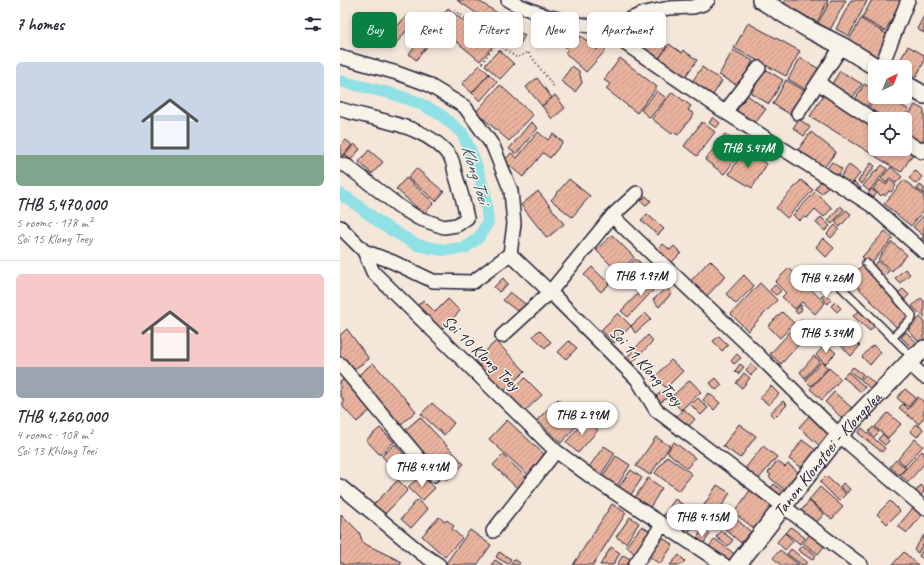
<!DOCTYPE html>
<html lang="en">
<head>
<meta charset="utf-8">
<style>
  body { margin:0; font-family:Caveat,sans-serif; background:#f2f2f3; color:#2b2b33; height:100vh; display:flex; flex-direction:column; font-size:15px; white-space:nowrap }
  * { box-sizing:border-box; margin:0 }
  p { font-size:13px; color:#7c7c81 }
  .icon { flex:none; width:22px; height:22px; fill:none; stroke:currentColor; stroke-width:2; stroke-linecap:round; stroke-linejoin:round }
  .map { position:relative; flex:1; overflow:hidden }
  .side { display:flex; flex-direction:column; background:#fff; width:340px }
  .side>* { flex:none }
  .guide { position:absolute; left:12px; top:12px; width:380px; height:36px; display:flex; gap:8px }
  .needle { width:26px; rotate:43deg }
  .fabs { position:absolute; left:528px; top:60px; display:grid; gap:8px }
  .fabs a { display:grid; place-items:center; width:44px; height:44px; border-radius:6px; background:#fff; box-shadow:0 2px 6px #0003; font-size:20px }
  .price { position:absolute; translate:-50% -34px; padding:0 9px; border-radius:14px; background:#fff; color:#222; font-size:13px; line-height:26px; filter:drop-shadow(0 1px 2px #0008) }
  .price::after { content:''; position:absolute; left:50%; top:24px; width:12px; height:9px; margin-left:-6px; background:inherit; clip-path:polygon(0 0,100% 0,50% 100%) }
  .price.active { background:#0b8043; color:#fff }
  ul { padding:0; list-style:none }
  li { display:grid; align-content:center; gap:8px; height:212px; padding:0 16px }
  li+li { border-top:1px solid #e1e1e2 }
  li span { display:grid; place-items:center; height:124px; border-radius:6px; color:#555 }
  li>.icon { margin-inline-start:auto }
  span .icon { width:72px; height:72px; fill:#fffc; stroke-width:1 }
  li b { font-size:17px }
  h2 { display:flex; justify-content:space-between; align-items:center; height:48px; padding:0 16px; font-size:17px }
  .pill { padding:0 14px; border-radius:6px; background:#fff; box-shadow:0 2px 6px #0003; font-size:14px; line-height:36px }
  .pill.active { background:#0b8043; color:#fff }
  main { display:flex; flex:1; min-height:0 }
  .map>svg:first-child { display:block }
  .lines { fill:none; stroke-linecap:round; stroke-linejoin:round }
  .canal { stroke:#8fe1e6; stroke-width:12 }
  .building { fill:url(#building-hatch); stroke:#22223b }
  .service-casing { stroke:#22223b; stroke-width:10 }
  .minor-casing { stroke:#22223b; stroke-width:16 }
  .tertiary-casing { stroke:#22223b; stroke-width:20 }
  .path { stroke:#22223b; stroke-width:2; stroke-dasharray:1 3; stroke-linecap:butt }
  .service { stroke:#f7f3e8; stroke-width:7 }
  .minor { stroke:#f7f3e8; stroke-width:13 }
  .tertiary { stroke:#f7f3e8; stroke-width:17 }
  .labels { text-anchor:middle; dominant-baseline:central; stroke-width:3; stroke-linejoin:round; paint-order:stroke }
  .street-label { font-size:17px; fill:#22223b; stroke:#f7f3e8 }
  .water-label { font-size:18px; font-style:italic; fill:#3d5266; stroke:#f7f3e8 }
</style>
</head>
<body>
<main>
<section class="side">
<h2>7 homes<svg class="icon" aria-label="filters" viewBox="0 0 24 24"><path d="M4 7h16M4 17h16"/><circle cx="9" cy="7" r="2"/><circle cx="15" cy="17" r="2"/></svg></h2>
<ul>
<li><span style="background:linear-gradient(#c9d6e8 75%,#7fa58c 0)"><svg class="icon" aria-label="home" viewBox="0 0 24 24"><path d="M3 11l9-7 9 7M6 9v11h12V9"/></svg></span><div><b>THB 5,470,000</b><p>5 rooms · 178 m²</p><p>Soi 15 Klong Toey</p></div></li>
<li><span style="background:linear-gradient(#f6c9c9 75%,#9aa5b1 0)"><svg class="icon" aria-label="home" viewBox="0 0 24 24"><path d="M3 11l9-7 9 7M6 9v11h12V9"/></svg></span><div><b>THB 4,260,000</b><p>4 rooms · 108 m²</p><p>Soi 13 Khlong Toei</p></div></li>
</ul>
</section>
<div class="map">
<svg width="584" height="565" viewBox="0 0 584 565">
  <defs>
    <pattern id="building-hatch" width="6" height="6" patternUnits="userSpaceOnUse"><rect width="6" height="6" fill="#e9b39e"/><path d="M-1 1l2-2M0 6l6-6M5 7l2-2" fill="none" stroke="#c89a89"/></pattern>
  </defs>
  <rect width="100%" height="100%" fill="#f4e6d9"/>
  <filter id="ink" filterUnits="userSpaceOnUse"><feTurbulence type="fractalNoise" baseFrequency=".025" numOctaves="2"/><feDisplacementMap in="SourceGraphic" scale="8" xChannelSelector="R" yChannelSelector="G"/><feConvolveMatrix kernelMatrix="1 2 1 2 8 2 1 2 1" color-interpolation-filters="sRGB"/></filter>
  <g filter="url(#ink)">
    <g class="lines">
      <path class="canal" d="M0,81L53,94L77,102L101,115L122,133L134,158L145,193L148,222L139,237L125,248L103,250L77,245L43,225L9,199L0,194"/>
    </g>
    <path class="building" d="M117,0H137L159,14L152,24Z
      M446,0H488L477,22L443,4Z
      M491,0H506L490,30L478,23Z
      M511,0H525L527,1L509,36L496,29Z
      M532,0H563L545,31L522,18Z
      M108,8L153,46L140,61L95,24Z
      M66,16L74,22L52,48L44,42Z
      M584,16V33L577,29Z
      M521,19L550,36L538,57L509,40Z
      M408,23L460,51L446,76L394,48Z
      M173,29L185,35L178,48L166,41Z
      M87,33L94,38L76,60L69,54Z
      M308,33L327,47L314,65L295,52Z
      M241,36L257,50L261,45L266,50L246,72L225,53L228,49L225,47L233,38L236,41Z
      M329,44L342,53L343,50L357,60L340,84L314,65Z
      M568,46L584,55V62L576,77L565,71V67H558L557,66Z
      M159,50L174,64L160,79L145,65Z
      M393,50L413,61L399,86L379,75Z
      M280,58L317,87L297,113L266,89L270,84L264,80Z
      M460,58L481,70L468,91L448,79Z
      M140,65L149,74L132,93L122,84Z
      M232,66L239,71L242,83L235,92L221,81Z
      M362,67L382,81L369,101L348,88Z
      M425,69L443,80L429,104L411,93Z
      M500,71L522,84L509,103L488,90Z
      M149,74L157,82L140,101L132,93Z
      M197,78L212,98L202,106L186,87Z
      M446,80L467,92L453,116L433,104Z
      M524,84L535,90V93L523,114L511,107Z
      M160,85L193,115L169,141L136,112Z
      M317,91L326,98L310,118L301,110Z
      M332,92L351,106L348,110L354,114L338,135L333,132L332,134L312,119Z
      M485,93L535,125V149H565V145L575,151L561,172L470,116Z
      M215,95L225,108L212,119L202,106Z
      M407,95L426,109L410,130L392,117Z
      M535,97H547L569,110L564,119H539L527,111Z
      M575,105L584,110V139L581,143L565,132V121Z
      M373,117L380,123L376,128L369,123Z
      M459,119L470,127L464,136L453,128Z
      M191,122L198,128L176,154L169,149Z
      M362,122L375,132L357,156L344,146Z
      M198,132L208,140L213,134L223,142L210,158L203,153L183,177L164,161L171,153L177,158Z
      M471,132L496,152L483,169L458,150Z
      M385,134L404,149L384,174L365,160Z
      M6,140L12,145L3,156L0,154V146Z
      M14,144L20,149L11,160L5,155Z
      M29,150L43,162L32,174L19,162Z
      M404,150L427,164L412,188L389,174Z
      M492,162L502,169L496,178L486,170Z
      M531,163L535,166L521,184L518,181Z
      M509,165L520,173L511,185L500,177Z
      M542,165L547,169L529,191L523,186L536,170L537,171Z
      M551,167L562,177L556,183L550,178L546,183L541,178Z
      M76,168L104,192L96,201L68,178Z
      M575,170L582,177L576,184L569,178Z
      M66,178L94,203L84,214L56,189Z
      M229,179L250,196L232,217L211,200Z
      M461,180L473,190L447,218L436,208Z
      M540,180L546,185L550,180L556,185L551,192L549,191L545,196L543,194L541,196L533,189Z
      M564,180L584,196V210L571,226L544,204Z
      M481,181L488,186L482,194L475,189Z
      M514,182L521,188L519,191L511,184Z
      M580,185L584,188V194L577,189Z
      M531,189L537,193L533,198L528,194Z
      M198,191L224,224L207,238L181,205Z
      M475,192L492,208L484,217L475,209L467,218L463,217L459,221L453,215Z
      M306,196L311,201L306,205L301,201Z
      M500,206L504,209L492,224L488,221Z
      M506,210L511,214L500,227L495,222Z
      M307,214L324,229L318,235L301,220Z
      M584,215V244L580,240L584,236L573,227Z
      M481,217L490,226L485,231L476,223Z
      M495,225L499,229L491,238L487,234Z
      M545,231L553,238L531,264L522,257Z
      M272,235L294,257L279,273L256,250Z
      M483,238L494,248L486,257L476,247Z
      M552,242L567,255L552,271L538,259Z
      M323,244L330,250L334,246L341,253L331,263L318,249Z
      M295,259L300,262L289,279L283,272Z
      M370,260L386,276L364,299L347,285Z
      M538,261L549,271L544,276L533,267Z
      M523,265L571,316L558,329L509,278Z
      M252,267L269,284L261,292L244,275Z
      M449,268L485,303L475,314L462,302L455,309L442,297L446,293L435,282Z
      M565,269L570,274L560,283L555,278Z
      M404,275L414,286L396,304L386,294Z
      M315,276L321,282L288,317L281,311Z
      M163,278L168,284L159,292L154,287Z
      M420,283L437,300L408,331L391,314Z
      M435,285L441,291L436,295L430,290Z
      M326,288L332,293L319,307L313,300Z
      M563,289L569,295L562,302L557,294Z
      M170,292L189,307L181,314L163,300Z
      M485,294L491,300L488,304L481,297Z
      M581,298L584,301V318L572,306Z
      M108,299L120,311L98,333L74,309L83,300L95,312Z
      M495,302L501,308L497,312L491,306Z
      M460,305L462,306L460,308L462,309L458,314L455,311Z
      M520,310L535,325L530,331L513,316Z
      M442,312L454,323L440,338L428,326Z
      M278,313L291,326L274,343L261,330Z
      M305,313L311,319L295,333L291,326Z
      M580,317L584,321V339L580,343L568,330Z
      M461,320L472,330L441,364L430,354Z
      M7,329L29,359L10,372L0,358V335Z
      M199,330L211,342L205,348L193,336Z
      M566,332L577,343L572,348L561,337Z
      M308,335L313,341L292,363L286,358Z
      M509,335L520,346L511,356L500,344Z
      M379,336L388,345L382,351L373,341Z
      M156,341L185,371L161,394L132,364Z
      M229,341L237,348L226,359L218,352Z
      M486,344L496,353L485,364L476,355Z
      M533,345L541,352L530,365L522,357Z
      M397,354L401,358L394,364L391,361Z
      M474,356L480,361L465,378L460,372Z
      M331,360L343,371L326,388L315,377Z
      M481,362L488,368L471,386L465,380Z
      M33,363L76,411L58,427L14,379Z
      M400,364L404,367L398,374L395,371Z
      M411,364L417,369L411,375L406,370Z
      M513,367L523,374L520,379L509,371Z
      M489,368L501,379L482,400L470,389Z
      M508,372L525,387L521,392L503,377Z
      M404,373L410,378L402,388L396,383Z
      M525,375L537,386L533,391L521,380Z
      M5,378L33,408L17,422L3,407V399L0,395V382Z
      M185,378L202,395L184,412L167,394Z
      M376,378L382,385L376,390L370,383Z
      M350,380L361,392L341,410L330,398Z
      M431,386L439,394L429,405L420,398Z
      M565,389L576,398L568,407L557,398Z
      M324,390L329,396L320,403L315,397Z
      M494,392L512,408L503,419L485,402Z
      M369,393L380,403L374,410L363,400Z
      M578,397L584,402V417L579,424L559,408L563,404L568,409Z
      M358,398L368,408L361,415L351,405Z
      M218,399L241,421L221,443L197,420Z
      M443,401L447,405L434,418L430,413Z
      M92,403L114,423L104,435L81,414Z
      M343,409L355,419L348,427L336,417Z
      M548,413L561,424L548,438L535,427Z
      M469,416L494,438L483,449L459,427Z
      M80,417L124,464L107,480L63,432Z
      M246,419L258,430L238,453L226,442Z
      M167,420L206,456L188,475L149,439Z
      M399,424L416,436L400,458L383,446Z
      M576,424L583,429L577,437L570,431Z
      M533,427L539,432L534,437L529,432Z
      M40,428L54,442L40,455L26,440Z
      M522,428L545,448L542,452L518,433Z
      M543,434L549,441L545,445L538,439Z
      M316,437L330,446L310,475L296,466Z
      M575,439L583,446L565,466L558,459Z
      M462,440L477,451L464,469L449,459Z
      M334,442L355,458L347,468L327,452Z
      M55,444L69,460L56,472L42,456Z
      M264,446L275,453L261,475L249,467Z
      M423,446L437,457L416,482L403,471Z
      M582,451L584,453V464L568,482L560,475Z
      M163,455L188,479L178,489L153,465Z
      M276,456L290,465L277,486L262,477Z
      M327,456L352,474L339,491L315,473Z
      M556,460L566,468L559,475L550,467Z
      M437,461L445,467L448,464L462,475L447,492L429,477L431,475L428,473Z
      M291,470L302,478L290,496L278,488Z
      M81,475L95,488L82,501L68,487Z
      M486,476L506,494L499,501L480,482Z
      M308,478L322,488L309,509L294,499Z
      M58,480L68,490L43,516L32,506Z
      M503,483L510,489L507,493L500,487Z
      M434,484L447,495L441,502L428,491Z
      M377,485L390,493L372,521L359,513Z
      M581,485L584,488V492L578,499L572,495Z
      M480,487L503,507L492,519L469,500Z
      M411,489L436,508L419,532L394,513Z
      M335,499L359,516L346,536L321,519Z
      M77,500L88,509L71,528L61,519Z
      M469,501L484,514L476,523L461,511Z
      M550,501L560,511L547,524L537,514Z
      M272,504L286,513L253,565H233Z
      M573,508L582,515L567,533L558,526Z
      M1,514L19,532L23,543L62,562L60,565H4L0,562Z
      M99,517L105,522L107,520L114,526L112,529L122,538L105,557L82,536Z
      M290,517L299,523L286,543L276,537Z
      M395,518L411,532L401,543L385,529Z
      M302,526L312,533L295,554L286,546Z
      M451,527L465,538L460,544L446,533Z
      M363,529L370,534L361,547L354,542Z
      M130,530L151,545L137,565H109L106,563Z
      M381,531L393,540L388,546L376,537Z
      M445,533L453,541L445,550L437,542Z
      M470,534L485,545L478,554L463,543Z
      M584,535V543L578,553L574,550Z
      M321,537L333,545L320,564L308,556Z
      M375,539L397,556L390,565L368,548Z
      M462,545L476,555L472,560L458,550Z
      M271,547L280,553L273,565H260Z
      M584,548V559L579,556Z
      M451,549L467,562L465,565H462L447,554Z
      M440,550L459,565H441L433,558Z
      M159,552L171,559L168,564L156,557Z
      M564,552L578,565H552Z
      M283,555L292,560L289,565H277Z
      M339,555L345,561L341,565H330Z
      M174,559L180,563L178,565H170Z
      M155,560L163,565H151Z"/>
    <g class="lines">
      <defs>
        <path id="service" d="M526,263L572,315V318L552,338
          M501,287L573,358"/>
        <path id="minor" d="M168,0L173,3L206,16L244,25L266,29L305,13L329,8L353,7L363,4L368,0
          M266,29L277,38L385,112L531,205L584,252
          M0,57L57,73L87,84L125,107L153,146L171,191L174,224L170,254L133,282L93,281L53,262L24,251L0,227
          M541,67L568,0
          M478,83L535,121
          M0,109C36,121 88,124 111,158C113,162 114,168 115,173C120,188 124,203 127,218L117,225L104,227L78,218L60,207L7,166L0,164
          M385,112L419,68
          M458,113L502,46
          M565,140L582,152L584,148
          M272,216L407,344L499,435L584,508
          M24,251L33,272L216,451L254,479L384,565
          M170,254L210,292L297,379L316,410L521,565
          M162,336L210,292L272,216L297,193
          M569,363L584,377
          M0,364L93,475
          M0,486L81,553L99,565
          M153,531L216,451
          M295,565L322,525"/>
        <g id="tertiary">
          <path d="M421,0L470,30L502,46L536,67"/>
          <path d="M565,84L584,95"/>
          <path id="s1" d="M397,565L499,435L573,358L584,349"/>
        </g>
      </defs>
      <use href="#service" class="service-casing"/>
      <use href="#minor" class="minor-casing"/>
      <use href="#tertiary" class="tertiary-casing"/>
      <path class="path" d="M115,10L156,43
        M142,63L156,43L177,58L188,52L214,87"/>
      <use href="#service" class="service"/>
      <use href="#minor" class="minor"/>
      <use href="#tertiary" class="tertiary"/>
    </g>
  </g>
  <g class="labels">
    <g class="street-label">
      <text transform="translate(141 353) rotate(44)">Soi 10 Klong Toey</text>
      <text transform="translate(306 366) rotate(48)">Soi 11 Klong Toey</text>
      <text stroke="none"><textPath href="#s1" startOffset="143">Tanon Klongtoei - Klongplea</textPath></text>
    </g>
    <g class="water-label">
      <text transform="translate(136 174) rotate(73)">Klong Toei</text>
    </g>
  </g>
</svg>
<div class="fabs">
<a><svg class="needle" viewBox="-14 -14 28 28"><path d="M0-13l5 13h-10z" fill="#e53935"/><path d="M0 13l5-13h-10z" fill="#7c7c81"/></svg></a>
<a><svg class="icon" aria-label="locate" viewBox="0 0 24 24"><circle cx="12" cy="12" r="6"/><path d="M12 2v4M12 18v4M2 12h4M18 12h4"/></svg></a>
</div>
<b class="price active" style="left:408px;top:169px">THB 5.47M</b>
<b class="price" style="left:301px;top:297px">THB 1.97M</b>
<b class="price" style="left:486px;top:299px">THB 4.26M</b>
<b class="price" style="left:486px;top:354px">THB 5.34M</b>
<b class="price" style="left:242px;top:436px">THB 2.99M</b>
<b class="price" style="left:82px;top:488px">THB 4.41M</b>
<b class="price" style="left:362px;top:538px">THB 4.15M</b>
<div class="guide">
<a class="pill active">Buy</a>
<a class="pill">Rent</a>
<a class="pill">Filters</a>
<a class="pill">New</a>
<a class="pill">Apartment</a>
</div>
</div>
</main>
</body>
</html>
